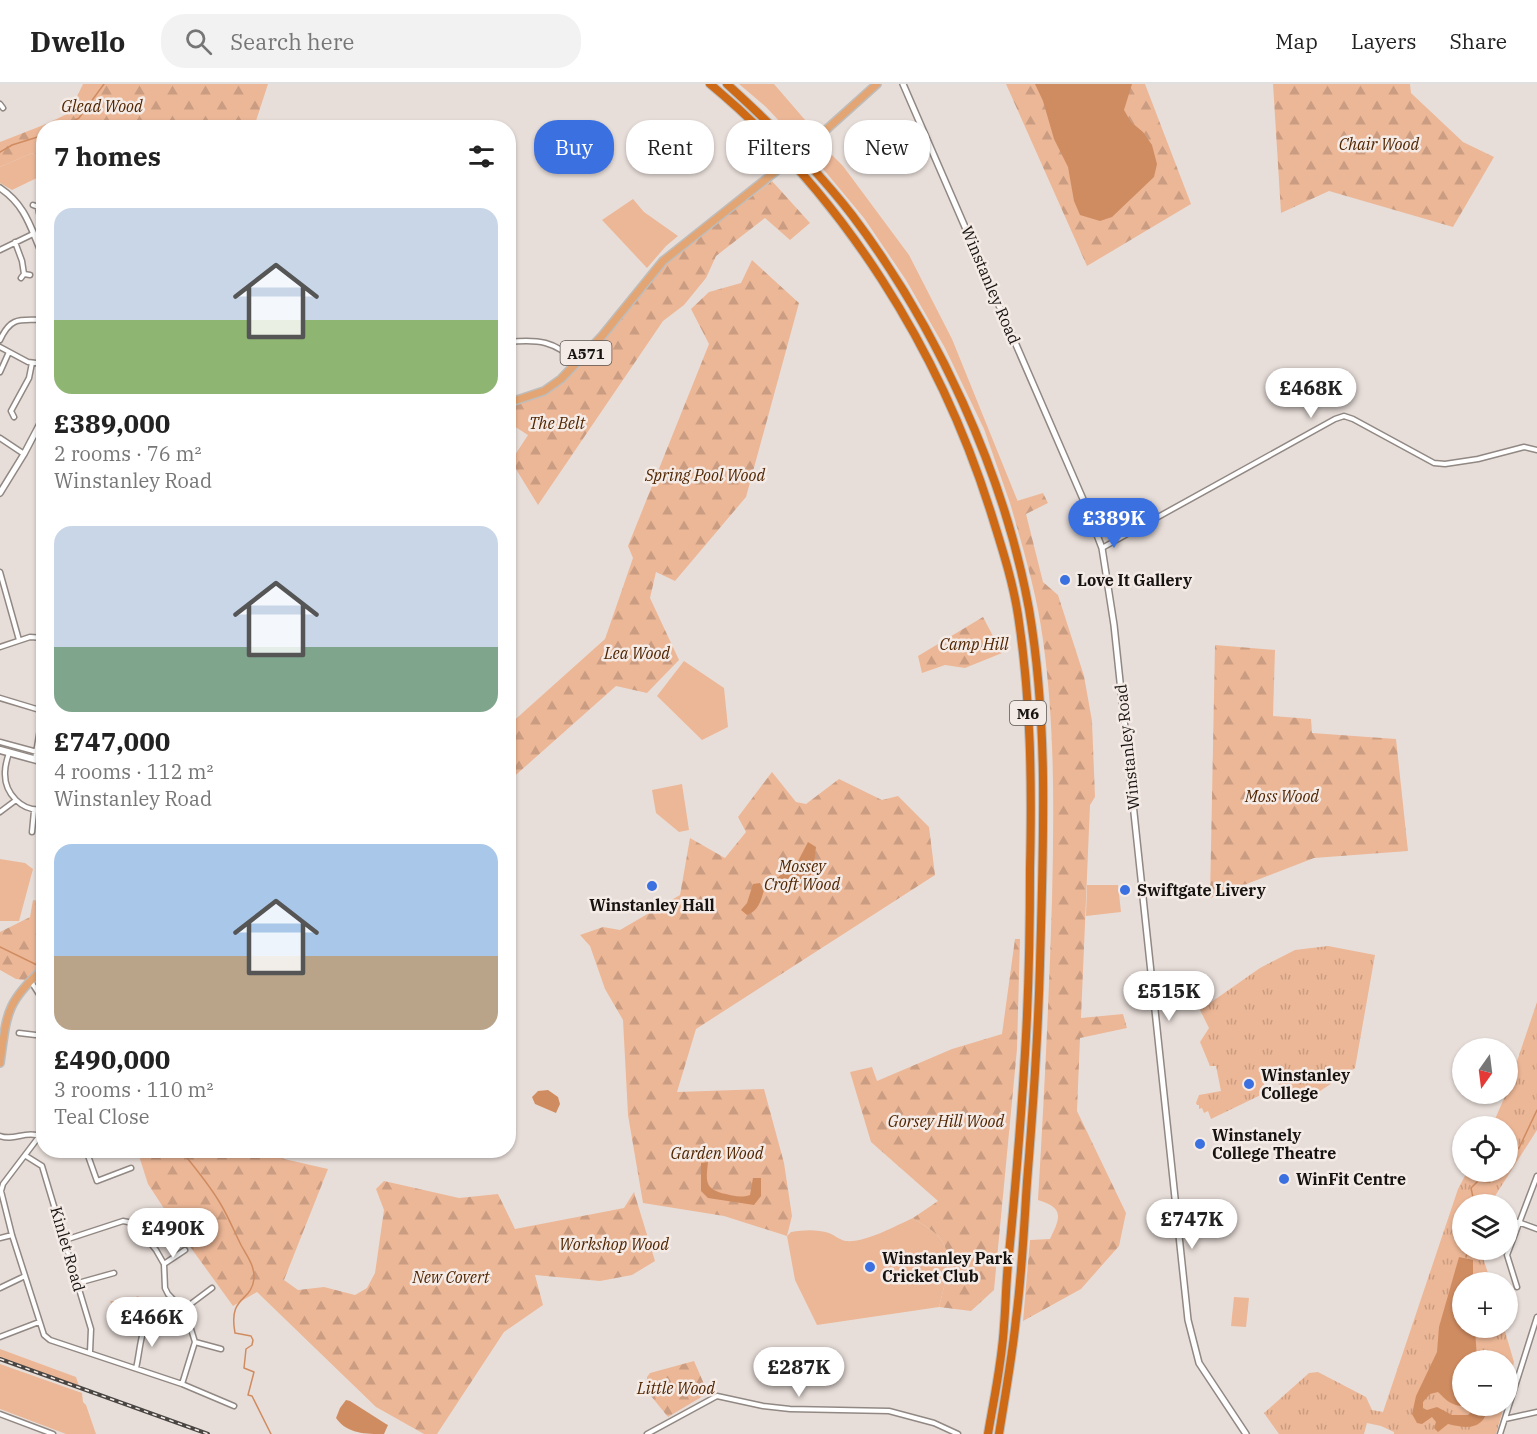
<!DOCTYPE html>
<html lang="en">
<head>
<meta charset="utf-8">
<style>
  body { margin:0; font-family:"IBM Plex Serif",serif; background:#f2f2f2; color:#222; height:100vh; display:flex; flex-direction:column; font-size:22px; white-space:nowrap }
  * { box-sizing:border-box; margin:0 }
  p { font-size:20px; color:#767676 }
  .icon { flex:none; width:33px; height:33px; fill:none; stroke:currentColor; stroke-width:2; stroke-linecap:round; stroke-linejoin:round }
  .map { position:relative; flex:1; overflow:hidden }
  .panel { position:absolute; left:36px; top:36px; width:480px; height:1038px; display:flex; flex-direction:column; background:#fff; border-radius:24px; box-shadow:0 2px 4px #0004 }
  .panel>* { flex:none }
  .banner { position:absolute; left:534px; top:36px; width:570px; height:54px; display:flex; gap:12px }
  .needle { width:39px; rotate:194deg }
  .buttons { position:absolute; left:1452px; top:954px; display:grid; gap:12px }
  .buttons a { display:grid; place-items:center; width:66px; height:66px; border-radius:50%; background:#fff; box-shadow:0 2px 4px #0004; font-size:30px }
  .price { position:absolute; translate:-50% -51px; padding:0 14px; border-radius:21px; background:#fff; color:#222; font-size:20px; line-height:39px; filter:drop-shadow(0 2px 3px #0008) }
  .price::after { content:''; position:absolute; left:50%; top:36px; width:18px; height:14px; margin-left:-9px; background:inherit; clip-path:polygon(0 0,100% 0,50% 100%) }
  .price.on { background:#3b70e0; color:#fff }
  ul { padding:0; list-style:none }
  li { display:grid; align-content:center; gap:12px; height:318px; padding:0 18px }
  li span { display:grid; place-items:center; height:186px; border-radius:18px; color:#555 }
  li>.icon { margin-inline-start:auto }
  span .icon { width:108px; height:108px; fill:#fffc; stroke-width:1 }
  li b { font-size:26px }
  h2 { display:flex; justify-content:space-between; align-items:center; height:72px; padding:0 18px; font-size:26px }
  .chip { padding:0 21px; border-radius:24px; background:#fff; box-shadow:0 2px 4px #0004; font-size:21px; line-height:54px }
  .chip.on { background:#3b70e0; color:#fff }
  header { display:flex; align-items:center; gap:36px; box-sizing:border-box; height:84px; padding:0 30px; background:#fff; border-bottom:2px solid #e0e0e0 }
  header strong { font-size:28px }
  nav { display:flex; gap:33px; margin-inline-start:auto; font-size:21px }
  .search { width:420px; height:54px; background:#f2f2f2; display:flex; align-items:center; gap:15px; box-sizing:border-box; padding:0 21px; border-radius:24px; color:#767676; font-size:22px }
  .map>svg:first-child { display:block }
  .green { fill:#ecb797 }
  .forest { fill:url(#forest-firs) }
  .park { fill:url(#park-tufts) }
  .water { fill:#d08c61; fill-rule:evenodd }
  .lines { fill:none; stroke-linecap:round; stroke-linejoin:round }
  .stream { stroke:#d08c61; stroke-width:1.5 }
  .minor-casing { stroke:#918883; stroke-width:7 }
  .tertiary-casing { stroke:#918883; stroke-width:8 }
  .secondary-casing { stroke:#918883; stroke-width:9 }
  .primary-casing { stroke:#bebdbc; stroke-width:10 }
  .motorway-casing { stroke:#bebdbc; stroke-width:10 }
  .minor { stroke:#fff; stroke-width:4 }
  .tertiary { stroke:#fff; stroke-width:5 }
  .secondary { stroke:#fff; stroke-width:6 }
  .primary { stroke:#e2a573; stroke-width:7 }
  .motorway { stroke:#ce6915; stroke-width:8 }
  .rail-casing { stroke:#494542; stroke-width:4 }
  .rail { stroke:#f5ebe6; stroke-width:1.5; stroke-dasharray:4.5; stroke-linecap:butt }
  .primary-bridge-casing { stroke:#bebdbc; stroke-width:10; stroke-linecap:butt }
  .primary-bridge { stroke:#e2a573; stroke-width:7 }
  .poi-dot { fill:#3b70e0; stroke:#f5ebe6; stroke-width:2 }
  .labels { text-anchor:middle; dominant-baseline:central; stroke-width:5; stroke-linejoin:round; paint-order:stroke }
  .shield { fill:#f5ebe6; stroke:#595451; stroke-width:1.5 }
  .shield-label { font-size:15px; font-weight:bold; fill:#161311 }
  .park-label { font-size:16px; font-style:italic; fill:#502502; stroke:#f5ebe6 }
  .street-label { font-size:16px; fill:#161311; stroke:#f5ebe6 }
  .poi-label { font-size:16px; font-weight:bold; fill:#161311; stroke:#f5ebe6; text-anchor:start }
</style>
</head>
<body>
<header>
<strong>Dwello</strong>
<div class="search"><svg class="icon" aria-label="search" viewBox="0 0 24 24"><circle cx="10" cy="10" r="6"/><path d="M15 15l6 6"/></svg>Search here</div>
<nav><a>Map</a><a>Layers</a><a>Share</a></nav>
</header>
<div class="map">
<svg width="1537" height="1350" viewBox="0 0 1537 1350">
  <defs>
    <pattern id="forest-firs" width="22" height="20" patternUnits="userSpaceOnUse" patternTransform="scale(1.5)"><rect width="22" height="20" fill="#ecb797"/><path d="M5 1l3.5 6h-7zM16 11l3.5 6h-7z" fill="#ca9c81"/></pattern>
    <pattern id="park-tufts" width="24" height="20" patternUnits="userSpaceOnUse" patternTransform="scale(1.5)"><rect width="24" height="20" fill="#ecb797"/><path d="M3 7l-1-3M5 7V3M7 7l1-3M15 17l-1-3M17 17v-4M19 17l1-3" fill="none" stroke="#ca9c81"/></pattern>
  </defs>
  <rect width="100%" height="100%" fill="#e8ded9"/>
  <path class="green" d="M739,0H774L812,44L797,56L766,23Z
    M819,58L843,82L909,171L952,255L1018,418L1010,419L984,345L945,264L906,196L864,134L809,68Z
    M32,69L43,77V91L12,106L0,99V83Z
    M633,115L644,128L678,152L666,162L647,184L602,136Z
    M684,577L724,604L728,643L702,656L657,612Z
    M682,700L689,746L679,748L656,729L652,706Z
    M0,775L25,779L33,785L19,837H0Z
    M1087,801H1118L1121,828L1086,832Z
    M913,1134C921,1140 930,1144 937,1151C956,1168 944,1202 939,1223L817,1241L795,1196L787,1152L791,1148C804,1146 816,1145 829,1149C835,1151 839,1156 846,1157C865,1159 895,1142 913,1134Z
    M138,1212L150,1223L146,1239L116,1229L110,1217H126Z
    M1234,1213L1249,1214L1246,1243L1231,1242Z
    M0,1265L76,1293L79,1302L0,1273Z
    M0,1280L82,1309L83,1318L86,1321L96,1350H66L0,1325Z"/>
  <path class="forest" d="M83,0H268L254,43L44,44L43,77L32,69L0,83V58L46,40L69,29Z
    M1006,0H1145L1191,120L1087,182Z
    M1273,0H1410L1411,9L1463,58L1494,73L1453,143L1329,107L1281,129Z
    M772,97L810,139L790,156L765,134L716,172L706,194L684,221L663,237L538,421L511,377L528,351L509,339L508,323C533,315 552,306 571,289L663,179Z
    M752,176L799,219L746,413L675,497L656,488L650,514L679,576L647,609L616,602L509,697V641L605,555L633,474L628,462L709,260L691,225L709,208L741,199Z
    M1043,409L1048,419L1026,430L1043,498L1058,511L1084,592L1092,637L1095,713L1090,721L1081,934L1123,930L1127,944L1080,954L1077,1027L1126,1129L1119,1162L1081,1205L1023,1237L1030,1156L1050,1155C1060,1134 1065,1124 1038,1116C1044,1016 1049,916 1052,816C1054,729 1055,642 1043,556C1037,510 1023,464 1010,419Z
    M983,533L1002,569L965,584L945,581L922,589L918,572Z
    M1215,561L1275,566L1273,632L1311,635L1312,649L1396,655L1408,767L1314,774L1210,814Z
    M772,688L796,718L806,720L839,695L882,716L898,712L929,743L935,791L696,945L677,1008L764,1005L784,1079L792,1132L787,1152L724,1132L643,1119L628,1031L623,936L605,905L590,862L580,851L603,843L620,846L680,811L690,754L725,774L746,748L738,733Z
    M33,816L43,818V880L25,896L16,895L0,886V848L30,833Z
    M1015,855H1020L1017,965L994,1206L971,1227L939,1223C944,1202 956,1168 937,1151C930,1144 921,1140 913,1134L938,1117L871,1058L850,988L872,983L877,997L952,965L1002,950Z
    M125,1067H274L284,1075L328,1085L284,1196L298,1206L324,1203L355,1211L367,1204L375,1189L384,1126L376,1105L384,1097L459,1114L498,1110L515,1145L624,1124L634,1108L655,1177L632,1191L600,1197L535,1191L543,1221L504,1248L437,1350H424L376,1323L257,1208L233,1222L178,1146L148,1100L138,1069L128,1071Z
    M694,1277L708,1309L668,1333L647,1307V1293L650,1289Z"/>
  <path class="park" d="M1328,862L1375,871L1355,984L1308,1015V1018L1279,1001L1275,992L1262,996L1267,1008L1211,1035L1208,1027L1204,1029L1202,1024L1199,1025V1021H1197L1196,1019L1199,1011L1221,1007L1216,982H1210L1200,958L1209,944L1200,926L1260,884L1295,866Z
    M1537,918V1046L1495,1112L1492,1120H1462V1166H1482L1484,1177L1491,1198H1462V1244H1504L1514,1278L1508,1306V1276H1462V1322H1504L1496,1350H1394V1348L1381,1342L1367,1339L1364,1350H1279L1264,1329L1309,1289L1318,1288L1366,1313L1372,1326L1383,1328L1458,1105L1467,1088H1508V1042H1492L1506,1010H1508V1004Z"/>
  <path class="water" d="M1035,0H1132L1124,26L1131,38L1143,48L1152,61L1157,80L1154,93L1112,133L1100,137L1080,131L1074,117L1068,83L1054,55L1043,17Z
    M808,758L816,763C813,789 811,810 780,804L774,796L797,779Z
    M760,799L764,806C761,817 758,827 747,831L741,826L747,819L753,800Z
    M548,1006L558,1013L560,1020L556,1029L535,1020L532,1013L538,1007Z
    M708,1078C706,1097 704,1105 726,1110C734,1112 741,1114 750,1111L753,1094H761V1112L754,1121L708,1114L701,1107V1079Z
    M1459,1173L1473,1176V1198H1462V1244H1475L1477,1276H1462V1322H1489C1483,1346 1469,1345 1448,1340L1438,1348L1434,1344L1436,1338L1432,1333L1422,1340L1417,1339L1412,1330L1416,1312L1437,1268L1439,1243ZM1438,1308C1447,1317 1453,1323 1466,1322L1472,1327L1468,1331H1452L1437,1323L1427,1326L1423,1324V1318L1430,1310Z
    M346,1316L350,1317L386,1340L388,1341L384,1350C366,1350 347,1350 336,1334L340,1324Z"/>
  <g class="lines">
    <path class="stream" d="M60,44L79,34L104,0
      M0,68L12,61L44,51
      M0,863L39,882
      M181,1066C194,1083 209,1100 220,1119C228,1132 234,1147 241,1161C247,1172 255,1182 254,1195C251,1219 228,1211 235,1249L251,1252L253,1256L252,1261L246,1265L244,1284L254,1288L248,1311L252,1312L271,1350
      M1508,1071L1519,1064L1537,1026
      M1471,1120L1474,1118L1471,1104L1478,1097L1490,1098L1491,1088
      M1466,1173L1468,1166"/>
    <defs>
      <path id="minor" d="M0,20L3,24
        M33,121L38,123
        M39,129L38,123L44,120
        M15,158L22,177L24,190
        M0,166L33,150
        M21,194L24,190L30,191
        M508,249L512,258
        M0,256C11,232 20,236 44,236
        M508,258C539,255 554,257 577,278
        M0,263L28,278L44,280
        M0,288L9,268
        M14,333L11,327L29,294L32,279
        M0,354L24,370
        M1102,464L1335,335L1344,332L1353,335L1434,379L1445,380L1478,375L1524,363L1537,366
        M43,477L44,480
        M0,488L19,556
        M0,563L30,553L44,554
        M0,614L43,627
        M0,658L37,668
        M9,669C7,675 5,681 5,688C4,709 22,729 44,725
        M35,675L44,621
        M0,728L16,716
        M32,748L34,727
        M30,896L44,918
        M19,949L44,952
        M44,1046L3,1100L1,1107L12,1151L44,1251L50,1256L182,1300L234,1322
        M0,1052C13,1057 23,1048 36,1051
        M86,1066L97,1097L131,1084
        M26,1072L42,1082L91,1245L90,1268
        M1518,1138L1537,1145
        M0,1154L12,1151
        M65,1156L123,1137L133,1139L140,1146L156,1166L164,1180L165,1204L168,1210L186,1229L195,1258L182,1300
        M164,1180L185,1166
        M78,1199L114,1189
        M1517,1203L1507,1171L1537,1092
        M0,1204L25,1192
        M184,1225L212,1204
        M0,1253L39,1238
        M195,1258L221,1265
        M136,1284C140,1269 140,1244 151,1234
        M0,1330L53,1350
        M1505,1335L1537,1328
        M647,1350L717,1312L763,1322L790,1325L889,1327L934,1339L958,1350
        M1500,1350L1537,1233"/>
      <path id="tertiary" d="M903,0L1086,422L1102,464L1114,541L1188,1236L1199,1279L1246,1350
        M0,104C27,122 31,146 44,174
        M0,409L24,370L44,332"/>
      <path id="secondary" d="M0,666L44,678"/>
      <path id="primary" d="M818,53L877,0
        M508,319L544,307L561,295L602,252L663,177L780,84
        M0,979C7,930 5,919 44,884"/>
      <path id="motorway" d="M710,0C844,111 941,268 992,432C1002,464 1013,498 1018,531C1031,615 1032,700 1030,785C1030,841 1029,896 1026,952C1022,1025 1016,1097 1009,1170C1006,1194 1006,1218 1004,1242C1002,1278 994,1314 988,1350
        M727,0C771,40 815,83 852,131C936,242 1004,388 1029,525C1049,642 1043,762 1040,880C1038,953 1033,1025 1027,1098C1024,1143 1022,1190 1016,1235C1012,1274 1005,1312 999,1350"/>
    </defs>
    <use href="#minor" class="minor-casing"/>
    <use href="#tertiary" class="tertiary-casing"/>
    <use href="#secondary" class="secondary-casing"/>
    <use href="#primary" class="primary-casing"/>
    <use href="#motorway" class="motorway-casing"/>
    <use href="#minor" class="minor"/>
    <use href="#tertiary" class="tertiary"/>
    <use href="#secondary" class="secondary"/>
    <use href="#primary" class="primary"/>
    <use href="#motorway" class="motorway"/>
    <defs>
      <path id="rail" d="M0,1275L208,1350"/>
    </defs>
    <use href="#rail" class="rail-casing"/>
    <use href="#rail" class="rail"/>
    <defs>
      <path id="primary-bridge" d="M780,84L818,53"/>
    </defs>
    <use href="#primary-bridge" class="primary-bridge-casing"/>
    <use href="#primary-bridge" class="primary-bridge"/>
  </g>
  <g class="poi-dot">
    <circle cx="1065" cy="496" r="6"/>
    <circle cx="652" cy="802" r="6"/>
    <circle cx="1125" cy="806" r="6"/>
    <circle cx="1249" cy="1000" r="6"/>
    <circle cx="1200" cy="1060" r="6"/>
    <circle cx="1284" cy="1095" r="6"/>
    <circle cx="870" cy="1183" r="6"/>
  </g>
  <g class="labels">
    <g class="shield">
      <rect x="560.5" y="257" width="51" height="24" rx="4.5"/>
      <rect x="1010" y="617" width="36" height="24" rx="4.5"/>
    </g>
    <g class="shield-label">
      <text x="586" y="269">A571</text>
      <text x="1028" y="629">M6</text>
    </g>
    <g class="park-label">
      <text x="102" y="22">Glead Wood</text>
      <text x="1379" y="60">Chair Wood</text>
      <text x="557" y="339">The Belt</text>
      <text x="705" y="391">Spring Pool Wood</text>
      <text x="974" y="560">Camp Hill</text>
      <text x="637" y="569">Lea Wood</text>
      <text x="1282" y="712">Moss Wood</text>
      <text x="802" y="782">Mossey<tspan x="802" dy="18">Croft Wood</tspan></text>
      <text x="946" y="1037">Gorsey Hill Wood</text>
      <text x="717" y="1069">Garden Wood</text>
      <text x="614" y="1160">Workshop Wood</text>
      <text x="451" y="1193">New Covert</text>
      <text x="676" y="1304">Little Wood</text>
    </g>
    <g class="street-label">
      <text transform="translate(991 201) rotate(67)">Winstanley Road</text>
      <text transform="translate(1127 663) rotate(-96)">Winstanley Road</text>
      <text transform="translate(68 1165) rotate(74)">Kinlet Road</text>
    </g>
    <g class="poi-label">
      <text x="1077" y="496">Love It Gallery</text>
      <text x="1137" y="806">Swiftgate Livery</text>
      <text x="652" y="821" text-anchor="middle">Winstanley Hall</text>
      <text x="1261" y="991">Winstanley<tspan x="1261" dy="18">College</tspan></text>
      <text x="1212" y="1051">Winstanely<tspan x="1212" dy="18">College Theatre</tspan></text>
      <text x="1296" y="1095">WinFit Centre</text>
      <text x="882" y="1174">Winstanley Park<tspan x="882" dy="18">Cricket Club</tspan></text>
    </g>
  </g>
</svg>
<div class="buttons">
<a><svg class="needle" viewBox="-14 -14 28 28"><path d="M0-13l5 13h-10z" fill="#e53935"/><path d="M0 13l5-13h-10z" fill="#767676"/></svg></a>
<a><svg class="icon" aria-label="locate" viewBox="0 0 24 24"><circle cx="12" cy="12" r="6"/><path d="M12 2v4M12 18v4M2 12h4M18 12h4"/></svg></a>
<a><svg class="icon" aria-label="layers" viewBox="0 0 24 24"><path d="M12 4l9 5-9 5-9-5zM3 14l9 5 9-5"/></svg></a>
<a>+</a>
<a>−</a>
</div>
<b class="price" style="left:1311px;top:335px">£468K</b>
<b class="price on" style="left:1114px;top:465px">£389K</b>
<b class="price" style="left:1169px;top:938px">£515K</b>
<b class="price" style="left:1192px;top:1166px">£747K</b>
<b class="price" style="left:173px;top:1175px">£490K</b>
<b class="price" style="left:152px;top:1264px">£466K</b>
<b class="price" style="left:799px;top:1314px">£287K</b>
<div class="banner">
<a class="chip on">Buy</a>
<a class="chip">Rent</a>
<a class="chip">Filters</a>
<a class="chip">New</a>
</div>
<section class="panel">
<h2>7 homes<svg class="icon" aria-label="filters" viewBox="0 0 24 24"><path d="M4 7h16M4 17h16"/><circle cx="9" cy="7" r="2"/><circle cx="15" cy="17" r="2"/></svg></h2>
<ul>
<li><span style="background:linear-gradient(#c9d6e8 60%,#8fb573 0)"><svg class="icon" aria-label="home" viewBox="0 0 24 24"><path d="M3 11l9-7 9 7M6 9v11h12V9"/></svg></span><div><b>£389,000</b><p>2 rooms · 76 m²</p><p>Winstanley Road</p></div></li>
<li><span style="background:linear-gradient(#c9d6e8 65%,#7fa58c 0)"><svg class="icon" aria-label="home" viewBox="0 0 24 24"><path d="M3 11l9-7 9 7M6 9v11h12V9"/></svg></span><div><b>£747,000</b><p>4 rooms · 112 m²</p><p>Winstanley Road</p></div></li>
<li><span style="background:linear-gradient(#a9c7e8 60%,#b9a48a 0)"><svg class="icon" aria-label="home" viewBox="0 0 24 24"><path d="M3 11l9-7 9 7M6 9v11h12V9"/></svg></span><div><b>£490,000</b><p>3 rooms · 110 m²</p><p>Teal Close</p></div></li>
</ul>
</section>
</div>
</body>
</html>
